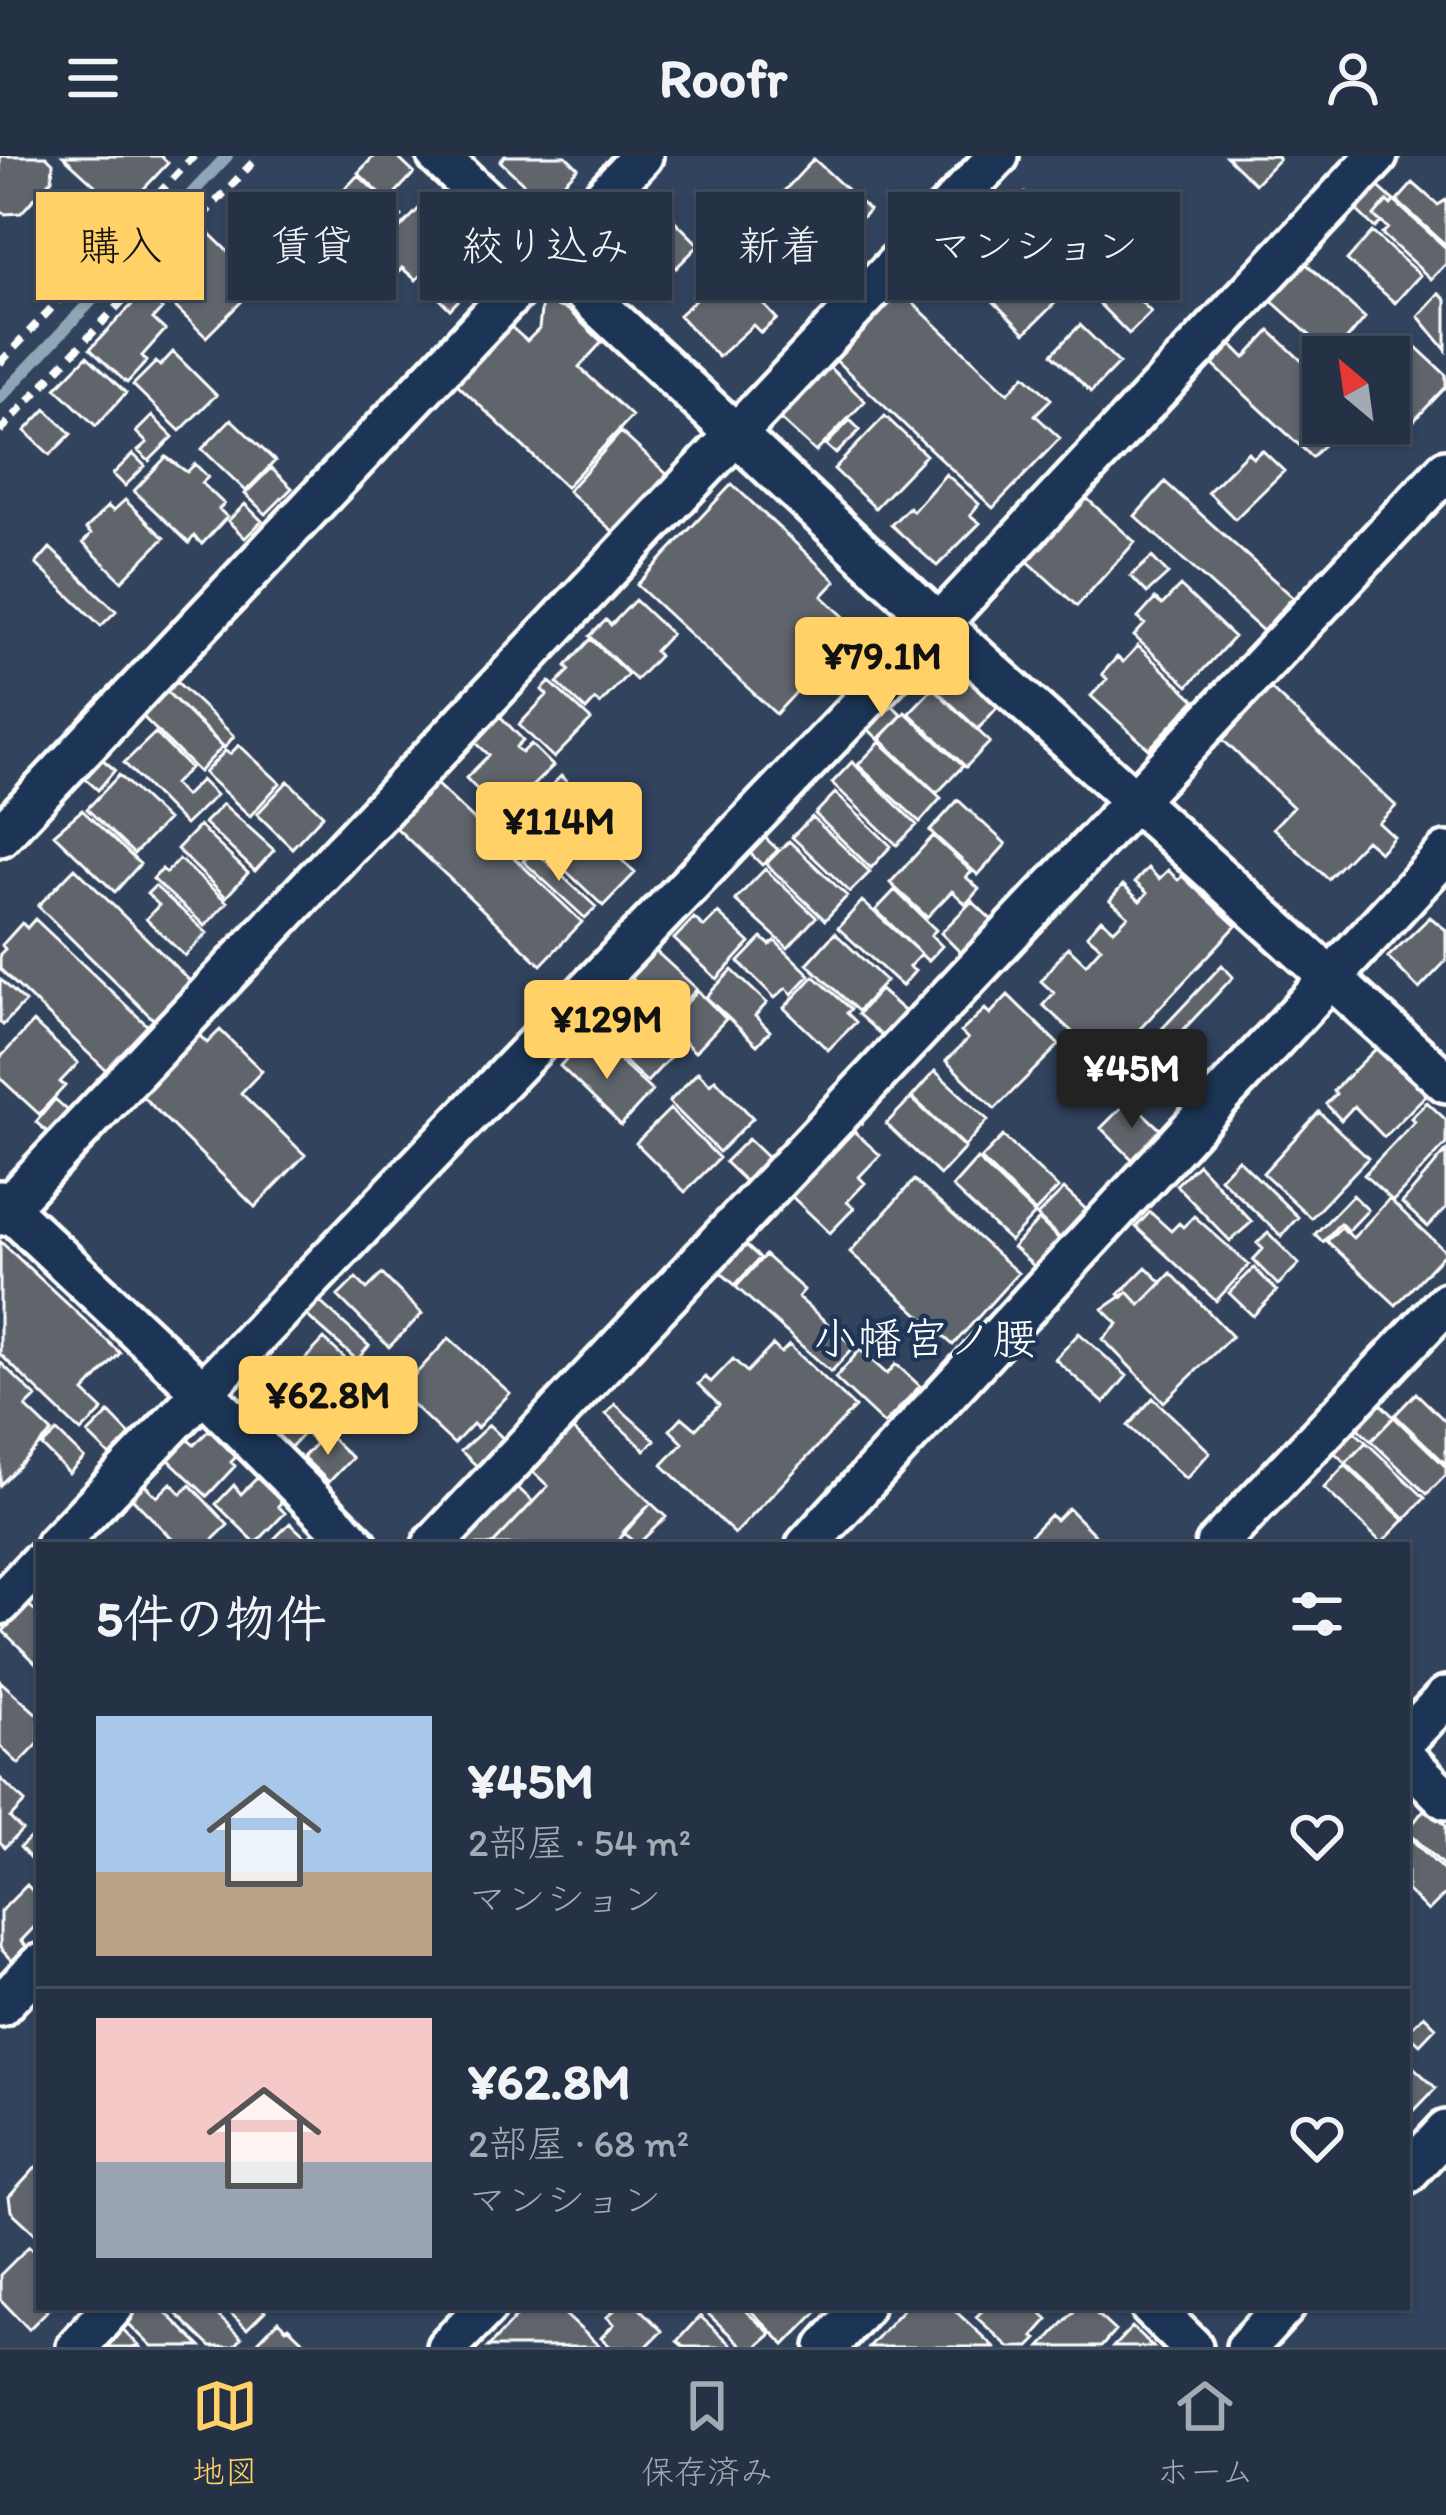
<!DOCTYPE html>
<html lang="ja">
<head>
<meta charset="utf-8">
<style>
  body { margin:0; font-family:Itim,"Klee One",sans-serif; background:#313e51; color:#f1f3f6; height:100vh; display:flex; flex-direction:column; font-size:45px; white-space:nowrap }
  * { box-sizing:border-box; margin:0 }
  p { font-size:39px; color:#a3aab3 }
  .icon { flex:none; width:66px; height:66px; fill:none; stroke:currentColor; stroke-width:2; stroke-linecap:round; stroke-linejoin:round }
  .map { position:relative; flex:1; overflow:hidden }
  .side { position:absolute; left:36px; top:1386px; width:1374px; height:768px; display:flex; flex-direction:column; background:#253246; border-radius:0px; box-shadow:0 3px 9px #0004,0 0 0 3px #424d5f }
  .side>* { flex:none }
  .guide { position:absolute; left:36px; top:36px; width:1374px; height:108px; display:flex; gap:24px }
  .needle { width:78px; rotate:331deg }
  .tools { position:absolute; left:1302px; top:180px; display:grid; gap:24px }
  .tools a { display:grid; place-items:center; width:108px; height:108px; border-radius:0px; background:#253246; box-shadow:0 3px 9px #0004,0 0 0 3px #424d5f; font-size:60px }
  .price { position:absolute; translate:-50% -102px; padding:0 27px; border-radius:12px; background:#ffd166; color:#111; font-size:39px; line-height:78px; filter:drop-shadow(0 3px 6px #0008) }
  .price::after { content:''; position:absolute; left:50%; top:72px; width:36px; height:27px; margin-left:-18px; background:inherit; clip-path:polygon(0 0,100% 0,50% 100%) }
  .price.current { background:#222; color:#fff }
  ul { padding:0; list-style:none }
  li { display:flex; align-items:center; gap:36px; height:300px; padding:0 60px }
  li+li { border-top:3px solid #424d5f }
  li span { display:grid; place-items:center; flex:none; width:336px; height:240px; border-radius:0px; color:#555 }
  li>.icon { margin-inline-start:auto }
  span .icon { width:144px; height:144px; fill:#fffc; stroke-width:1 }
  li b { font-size:51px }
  h2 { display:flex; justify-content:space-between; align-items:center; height:144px; padding:0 60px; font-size:51px }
  .pill { padding:0 42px; border-radius:0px; background:#253246; box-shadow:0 3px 9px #0004,0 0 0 3px #424d5f; font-size:42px; line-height:108px }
  .pill.current { background:#ffd166; color:#111 }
  header { display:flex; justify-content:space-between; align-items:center; height:156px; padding:0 60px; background:#253246; font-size:54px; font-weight:700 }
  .dock { display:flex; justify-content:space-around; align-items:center; height:168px; border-top:3px solid #424d5f; background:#253246; font-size:33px; color:#a3aab3 }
  .dock a { display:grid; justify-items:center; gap:6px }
  .dock .current { color:#ffd166 }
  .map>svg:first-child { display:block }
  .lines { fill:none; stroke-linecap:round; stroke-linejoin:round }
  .stream { stroke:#8da7b6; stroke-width:12 }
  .building { fill:#61656c; stroke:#fff; stroke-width:3 }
  .minor-casing { stroke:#fff; stroke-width:48 }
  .path { stroke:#fff; stroke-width:8; stroke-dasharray:12 9; stroke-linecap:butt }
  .minor { stroke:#1d3557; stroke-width:39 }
  .labels { text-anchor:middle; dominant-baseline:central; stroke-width:9; stroke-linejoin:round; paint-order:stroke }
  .quarter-label { font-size:45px; fill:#fff; stroke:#1d3557 }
</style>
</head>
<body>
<header><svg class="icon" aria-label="menu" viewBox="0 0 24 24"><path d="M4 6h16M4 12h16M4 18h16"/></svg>Roofr<svg class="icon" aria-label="person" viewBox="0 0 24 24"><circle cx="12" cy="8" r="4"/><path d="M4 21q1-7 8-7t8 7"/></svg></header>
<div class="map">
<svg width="1446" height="2191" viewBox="0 0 1446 2191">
  <rect width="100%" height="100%" fill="#31435d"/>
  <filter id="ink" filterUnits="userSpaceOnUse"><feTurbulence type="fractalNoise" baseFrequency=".00833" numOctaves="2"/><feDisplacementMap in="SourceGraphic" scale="24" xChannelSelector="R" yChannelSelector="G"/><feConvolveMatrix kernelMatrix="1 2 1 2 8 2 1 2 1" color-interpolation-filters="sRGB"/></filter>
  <g filter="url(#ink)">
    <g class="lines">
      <path class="stream" d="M0,242L227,0"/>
    </g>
    <path class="building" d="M0,0H46L53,7L52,23L21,57L5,58L0,53Z
      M63,0H161L168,7L123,55Z
      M374,0H396L414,17L388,45L358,17Z
      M505,0H566L578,12L544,47L500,5Z
      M1226,0H1276L1279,3L1255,28Z
      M814,3L869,54L786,145L731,94L745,80L737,73L765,44L771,49Z
      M358,19L402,60L369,95L326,53Z
      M1371,24L1394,45L1391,49L1387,45L1374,60L1381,66L1375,72L1349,47Z
      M1413,27L1438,49L1446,44V89L1397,45Z
      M1025,37L1073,83L1049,107L1002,61Z
      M637,43L653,59L661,51L699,89L676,112L622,57Z
      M972,45L1007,78L965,123L930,91Z
      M1387,45L1391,49L1394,45L1446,92V108L1431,123L1382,78L1388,72L1374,60Z
      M425,46L459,78L416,124L402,112L398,117L377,97Z
      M610,57L663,109L638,136L611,112L619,104L590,77Z
      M1372,76L1420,119L1395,147L1347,104Z
      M210,78L260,127L206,181L157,133Z
      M1082,85L1151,156L1129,178L1059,107Z
      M455,95L481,121L450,153L423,126Z
      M1300,102L1365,162L1333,200L1266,140Z
      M1022,105L1060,142L1025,177L987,139Z
      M730,112L777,163L761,177L753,169L718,201L679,159Z
      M894,129L1008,237L1025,219L1051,243L1035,259L1060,282L993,352L829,198Z
      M144,136L162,153L153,163L165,174L142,200L147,205L127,227L90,193Z
      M1439,137L1446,144V194L1418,160Z
      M542,145L568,154L602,186L579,211L632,260L566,331L456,227L510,170L527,185L539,173Z
      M1080,169L1119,207L1091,236L1052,198Z
      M1270,175L1323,225V267H1345L1312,301L1213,209L1232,189L1245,202Z
      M1415,190L1446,219V231L1408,271L1389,252V217Z
      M173,196L216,239L180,275L133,229L156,206L160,210Z
      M87,200L126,237L96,270L56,232Z
      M829,211L865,245L816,296L780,263Z
      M46,253L71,278L50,299L25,275Z
      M152,260L173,281L149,305L138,295L147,287L136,276Z
      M885,260L926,299L875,352L834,313Z
      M231,263L275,305L246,335L202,293Z
      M850,264L860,274L836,298L826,289Z
      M621,276L671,322L618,380L568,335Z
      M1262,294L1284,315L1235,363L1208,336L1248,296L1253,302Z
      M133,298L145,310L125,330L113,318Z
      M166,301L187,316L195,308L208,321L202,327L224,348L219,353L227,361L202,388L194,380L189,387L134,335Z
      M271,312L292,332L266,358L245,338Z
      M946,318L979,348L970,359L980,367L937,410L891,369L909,351L913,355Z
      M1165,326L1293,441L1263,475L1135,360Z
      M732,328L836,425L822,440L856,472L776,558L637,429Z
      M1083,339L1135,386L1077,450L1023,401Z
      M125,344L164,382L122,425L83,387L91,378L86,373L108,350L113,355Z
      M245,348L262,365L245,382L228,365Z
      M50,392L116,455L101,470L36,408Z
      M1152,401L1168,418L1147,437L1131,420Z
      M1180,430L1234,481L1188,530L1134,480L1145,468L1138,462L1155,443L1162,449Z
      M635,444L671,478L655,495L659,500L636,524L590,480L606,464L611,469Z
      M591,483L628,518L600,548L595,544L586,554L557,527L570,514L566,510Z
      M1138,490L1195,544L1149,593L1091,540L1107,523L1102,518L1117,501L1123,506Z
      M945,494L1002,546L978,573L921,520Z
      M177,526L234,580L224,592L167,536Z
      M550,526L591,564L554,602L519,569L547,539L542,534Z
      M1269,531L1396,650L1379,667L1394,681L1380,696L1366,684L1328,723L1273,672L1293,651L1221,582Z
      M933,532L990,586L966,611L909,557Z
      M164,533L223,590L199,616L140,558Z
      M886,543L902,559L878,583L862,567Z
      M496,556L523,584L516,591L522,597L531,588L553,610L502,659L466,622L489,599L470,581Z
      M905,556L963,610L937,637L880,583Z
      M155,577L190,612L174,628L185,640L201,624L216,639L185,669L124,607Z
      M880,586L941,642L920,666L858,609Z
      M239,589L280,627L250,660L204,617L225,595L230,598Z
      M95,597L115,614L98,634L79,617Z
      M852,606L917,669L897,689L832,627Z
      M119,619L167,664L134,698L87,653Z
      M561,620L584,643L567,659L576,666L545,698L514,666Z
      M430,622L582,766L541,809L389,665Z
      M288,625L323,659L292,692L257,658Z
      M835,637L891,690L871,712L815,658Z
      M958,644L1006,688L978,719L930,675Z
      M223,648L274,694L255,715L204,667Z
      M82,654L140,708L115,736L54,678Z
      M812,661L870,716L850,736L792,681Z
      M199,670L248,717L226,741L177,693Z
      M757,674L778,694L762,709L742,689Z
      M593,676L635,717L603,750L561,710Z
      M933,680L972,716L966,721L979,733L966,748L952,735L927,761L890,727Z
      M789,685L847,740L825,764L766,708Z
      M534,694L596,751L585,762L523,705Z
      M179,703L227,746L205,770L153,723L162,713L166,717Z
      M75,712L192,827L155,865L38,750Z
      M1148,712L1159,723L1168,714L1178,724L1182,720L1236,770L1107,908L1043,849L1054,837L1041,825L1068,791L1086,808L1101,791L1087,779L1101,763L1114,774L1128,760L1110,744L1123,729L1140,745L1147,737L1135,726Z
      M765,713L816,761L788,792L735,744Z
      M155,730L207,777L185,800L146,763L159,749L147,738Z
      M895,734L936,774L931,779L942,790L928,805L876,754Z
      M862,745L921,798L909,811L915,815L902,830L838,772Z
      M972,745L994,766L963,799L941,777Z
      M718,757L750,787L717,823L674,783L694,762L704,771Z
      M1430,761L1446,774V805L1419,833L1388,801Z
      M35,763L150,872L108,916L0,813V798L5,793L2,789L22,767L27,772Z
      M835,777L886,825L858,855L807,808Z
      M762,782L770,789L775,785L810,819L792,838L786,832L775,842L739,806Z
      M650,790L697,833L671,860L626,817Z
      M1222,809L1233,821L1171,887L1159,876Z
      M732,814L767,847L755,860L770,875L757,889L706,841Z
      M814,820L851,853L847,857L856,866L828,894L784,852Z
      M0,823L25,846L3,869L0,866Z
      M880,834L909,859L887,884L858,858Z
      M698,835L726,863L695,896L666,868Z
      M1008,839L1059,889L995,953L946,905L968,883L961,876L985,853L990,858Z
      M631,857L674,897L647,926L604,887Z
      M33,866L78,907L60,926L65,930L39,958L0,922V902Z
      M220,874L262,915L241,937L305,999L255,1051L138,936L196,876L207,887Z
      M1380,889L1427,938L1384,981L1354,950L1341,964L1326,948L1336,938L1333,935Z
      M577,891L590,904L604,891L652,935L621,969L560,910Z
      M935,915L988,964L965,990L912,941Z
      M698,916L710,928L715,923L753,962L719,996L669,946Z
      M911,942L965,992L940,1019L886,968Z
      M55,943L74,960L54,982L36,966Z
      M1129,944L1162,975L1136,1007L1101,972Z
      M1427,946L1446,964V988L1393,1045L1364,1019L1415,965L1411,962Z
      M670,953L719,1002L685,1036L636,987Z
      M1319,956L1368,1002L1311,1062L1263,1017Z
      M847,969L880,999L859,1021L865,1027L847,1046L854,1052L830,1077L785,1034Z
      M1003,980L1058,1032L1035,1056L981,1003Z
      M748,983L770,1004L748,1028L725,1006Z
      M1446,995V1052L1428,1071L1402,1047Z
      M977,1003L1035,1058L1010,1085L952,1031Z
      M1238,1003L1298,1061L1281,1080L1220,1022Z
      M1198,1008L1252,1066L1230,1085L1176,1029Z
      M914,1024L1018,1117L953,1189L850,1096Z
      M1064,1033L1090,1057L1063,1085L1037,1060Z
      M1353,1039L1368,1054L1348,1075L1340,1067L1323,1086L1315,1078Z
      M1389,1043L1446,1096L1396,1149L1327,1085L1341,1071L1353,1082Z
      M1150,1056L1171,1075L1179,1067L1183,1071L1194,1060L1249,1109L1216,1145L1136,1071Z
      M1039,1064L1062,1086L1036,1112L1013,1091Z
      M1268,1077L1299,1108L1278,1129L1253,1104L1263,1093L1257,1087Z
      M737,1081L760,1102L735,1129L712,1109Z
      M0,1085L120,1197L84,1236L103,1254L81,1276L0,1198Z
      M765,1099L804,1134L798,1141L854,1191L831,1216L736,1131Z
      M1146,1111L1162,1127L1140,1149L1128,1136L1123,1141L1119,1138Z
      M1254,1112L1277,1135L1253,1160L1229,1137Z
      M1171,1117L1232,1180L1164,1246L1103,1183L1118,1168L1103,1153L1128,1136L1140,1149Z
      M382,1118L422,1158L389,1191L338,1140L356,1122L367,1133Z
      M320,1146L369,1190L357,1204L307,1160Z
      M1079,1177L1127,1220L1104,1247L1055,1203Z
      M449,1182L510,1237L477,1272L473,1268L454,1288L399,1236Z
      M324,1183L367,1223L350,1241L344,1235L289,1293L258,1264L267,1254L262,1249Z
      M773,1189L781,1197L789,1189L855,1251L735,1378L662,1309L683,1287L670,1274L682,1261L696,1273L719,1249L698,1228L705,1221L711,1226L733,1203L747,1216Z
      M860,1194L887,1218L896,1208L920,1230L884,1268L835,1222Z
      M0,1206L36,1241L26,1251L52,1276L0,1329Z
      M367,1223L378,1232L339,1272L333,1266L314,1286L305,1277L344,1235L350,1241Z
      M1416,1237L1446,1266V1308L1395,1259Z
      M1371,1239L1394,1261L1371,1285L1349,1264Z
      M1153,1242L1210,1296L1186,1323L1128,1270Z
      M615,1248L655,1284L645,1294L606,1258Z
      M109,1257L134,1283L113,1303L88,1278Z
      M1394,1261L1446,1311V1319L1427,1338L1371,1285Z
      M1345,1267L1366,1286L1346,1307L1325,1288Z
      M489,1269L507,1286L480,1313L461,1295Z
      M568,1269L651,1347L614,1389H492L548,1330L528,1311Z
      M209,1274L236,1301L231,1306L235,1310L207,1340L168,1303L187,1283L194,1289Z
      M57,1276L84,1302L69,1317L42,1290Z
      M326,1277L352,1302L329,1326L303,1301Z
      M1366,1286L1425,1342L1405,1363L1346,1307Z
      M1345,1309L1404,1364L1382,1387L1324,1332Z
      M257,1322L282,1346L278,1350L285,1357L256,1387L216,1348L234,1329L241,1338Z
      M141,1325L157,1341L171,1327L181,1338L190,1329L228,1369L207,1389H178L128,1338Z
      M513,1327L533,1346L492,1389H457Z
      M651,1347L666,1361L637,1389L623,1376Z
      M1068,1352L1105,1389H1021L1050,1359L1056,1364Z
      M290,1367L307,1383L315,1375L329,1389H268Z
      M29,1449L39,1459V1510L3,1475Z
      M0,1525L39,1560V1587L19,1608L0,1590Z
      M0,1622L25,1646L10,1662L22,1674L5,1691L0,1686Z
      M1426,1651L1446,1670V1712L1407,1675Z
      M39,1673V1712L20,1691Z
      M1407,1679L1446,1717V1737L1428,1755L1407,1734Z
      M27,1729L39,1742V1766L21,1785L27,1791L12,1805L0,1792V1756Z
      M1424,1859L1436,1871L1420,1888L1407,1876Z
      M1407,1905L1436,1932L1407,1962Z
      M39,2008V2081L11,2055L9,2041Z
      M29,2090L39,2100V2151L49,2153L29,2173L0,2143V2119Z
      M119,2151H160L201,2191H152L116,2155Z
      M169,2151H209L241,2182L233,2191H211Z
      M224,2151H261L265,2155L247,2173Z
      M525,2151H557L600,2191H488Z
      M618,2151H638L662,2175L646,2191H611L601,2182L614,2168L607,2161Z
      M710,2151H741L771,2178L756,2191H743L705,2155Z
      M751,2151H818L820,2153L785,2189L749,2153Z
      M905,2151H951L994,2191H868Z
      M986,2151H1035L1048,2163L1033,2180L1037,2183L1029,2191H1009L976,2161Z
      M1078,2151H1089L1115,2175L1101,2191H1041Z
      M700,2160L733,2191H684L677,2185Z
      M278,2165L286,2173L288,2171L309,2191H253Z
      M117,2167L140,2191H93Z
      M1132,2171L1153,2191H1113Z"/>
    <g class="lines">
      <defs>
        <path id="minor" d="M438,0L939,468L1446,926
          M0,680L642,0
          M0,1045L203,1236L357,1389
          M0,1059L998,0
          M56,1389L939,468L1377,0
          M433,1389L1446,314
          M807,1389L1446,697
          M1216,1389L1446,1147
          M0,1448L39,1407
          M1407,1582L1446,1541
          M1407,1604L1446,1643
          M0,1850L39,1809
          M1407,2017L1446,1975
          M1151,2151L1192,2191
          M77,2191L113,2151
          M447,2191L486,2151
          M827,2191L862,2151
          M1247,2191L1284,2151"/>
      </defs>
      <use href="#minor" class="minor-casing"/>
      <path class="path" d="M0,207L194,0
        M0,275L259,0"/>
      <use href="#minor" class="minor"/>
    </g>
  </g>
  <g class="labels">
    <g class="quarter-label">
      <text x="925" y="1182">小幡宮ノ腰</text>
    </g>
  </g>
</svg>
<div class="tools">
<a><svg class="needle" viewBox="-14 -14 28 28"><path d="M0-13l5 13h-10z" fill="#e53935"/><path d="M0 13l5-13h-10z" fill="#a3aab3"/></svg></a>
</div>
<b class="price" style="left:882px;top:563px">¥79.1M</b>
<b class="price" style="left:559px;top:728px">¥114M</b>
<b class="price" style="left:607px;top:926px">¥129M</b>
<b class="price current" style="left:1132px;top:975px">¥45M</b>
<b class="price" style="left:328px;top:1302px">¥62.8M</b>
<div class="guide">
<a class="pill current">購入</a>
<a class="pill">賃貸</a>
<a class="pill">絞り込み</a>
<a class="pill">新着</a>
<a class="pill">マンション</a>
</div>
<section class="side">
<h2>5件の物件<svg class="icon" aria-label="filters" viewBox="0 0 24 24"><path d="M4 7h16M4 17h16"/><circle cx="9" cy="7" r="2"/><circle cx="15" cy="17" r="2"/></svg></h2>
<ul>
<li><span style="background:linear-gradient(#a9c7e8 65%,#b9a48a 0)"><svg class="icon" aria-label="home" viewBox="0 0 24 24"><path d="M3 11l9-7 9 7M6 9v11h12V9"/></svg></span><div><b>¥45M</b><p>2部屋 · 54 m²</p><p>マンション</p></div><svg class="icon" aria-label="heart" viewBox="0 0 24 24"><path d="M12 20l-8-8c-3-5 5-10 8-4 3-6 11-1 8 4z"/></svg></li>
<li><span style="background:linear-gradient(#f6c9c9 60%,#9aa5b1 0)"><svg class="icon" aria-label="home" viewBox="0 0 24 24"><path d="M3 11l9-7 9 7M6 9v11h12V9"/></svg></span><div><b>¥62.8M</b><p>2部屋 · 68 m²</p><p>マンション</p></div><svg class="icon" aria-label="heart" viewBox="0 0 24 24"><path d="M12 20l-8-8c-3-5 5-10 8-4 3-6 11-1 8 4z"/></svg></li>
</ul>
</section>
</div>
<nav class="dock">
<a class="current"><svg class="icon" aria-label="map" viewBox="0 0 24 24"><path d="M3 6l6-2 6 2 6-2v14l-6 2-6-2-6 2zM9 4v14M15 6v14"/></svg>地図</a>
<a><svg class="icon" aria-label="saved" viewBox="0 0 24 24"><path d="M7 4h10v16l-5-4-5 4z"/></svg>保存済み</a>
<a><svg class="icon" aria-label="home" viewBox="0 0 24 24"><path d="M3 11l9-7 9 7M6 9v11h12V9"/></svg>ホーム</a>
</nav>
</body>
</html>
